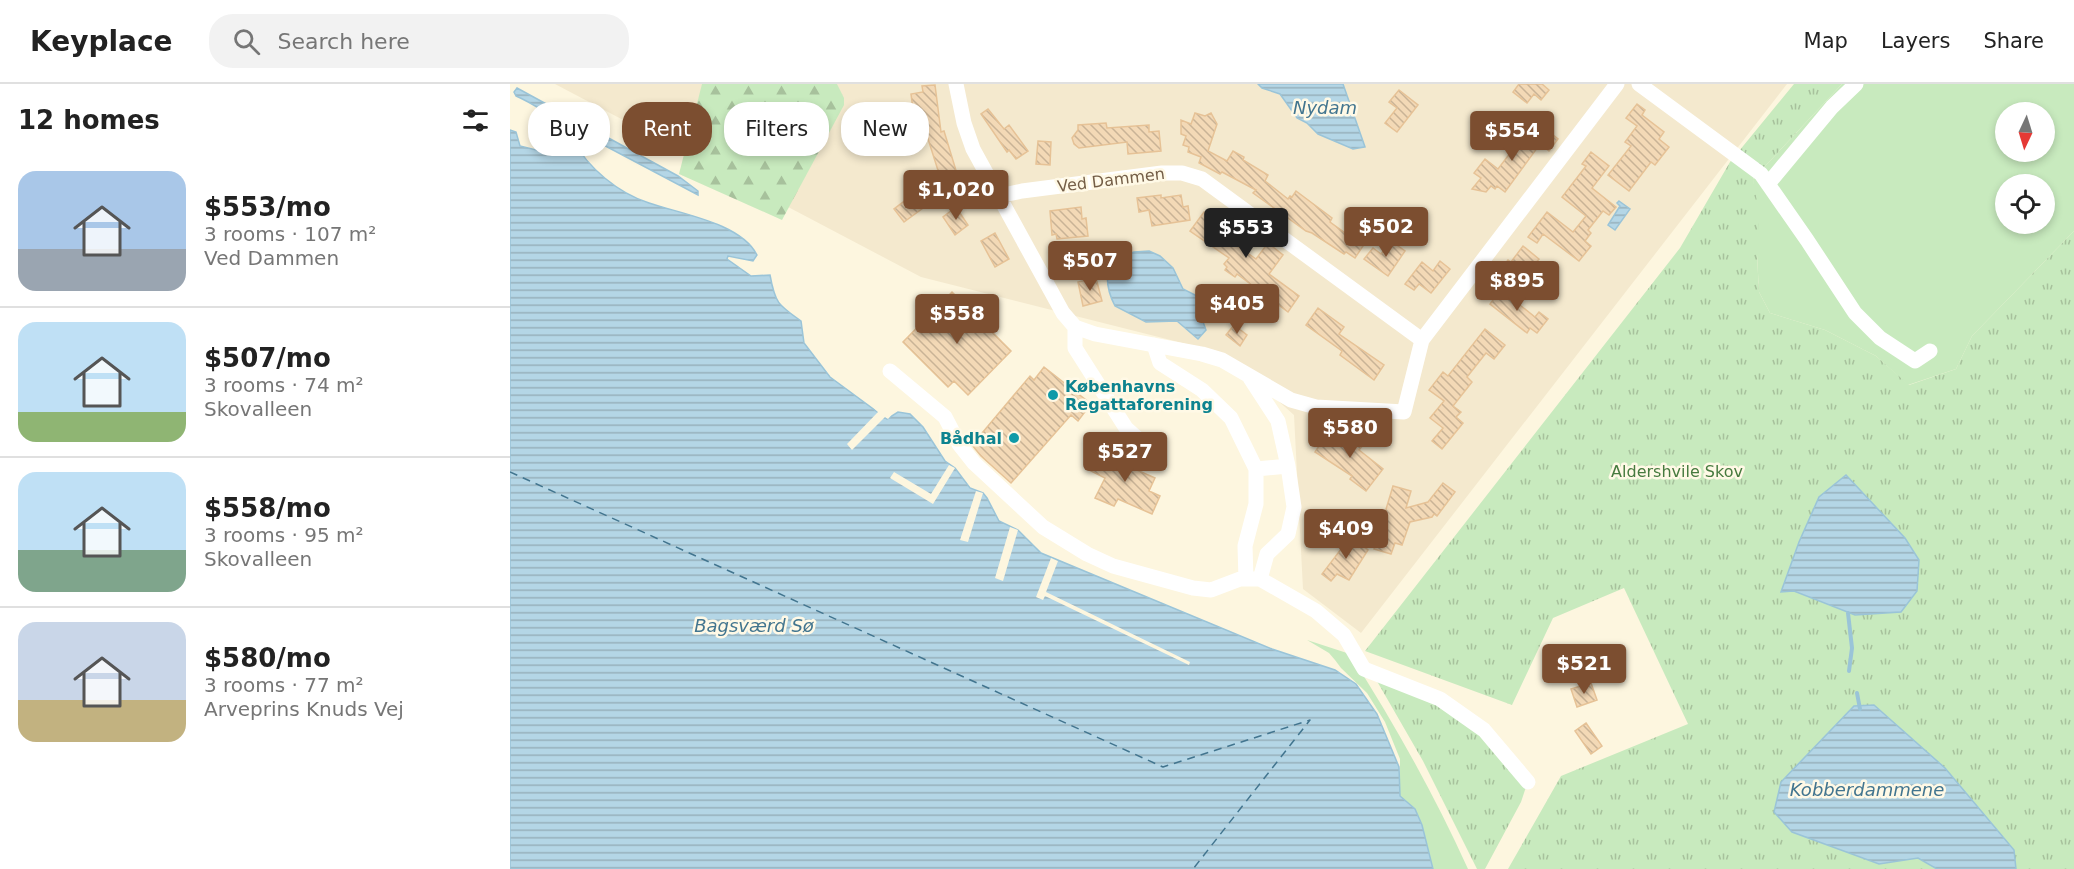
<!DOCTYPE html>
<html lang="en">
<head>
<meta charset="utf-8">
<style>
  body { margin:0; font-family:"DejaVu Sans",sans-serif; background:#f2f2f2; color:#222; height:100vh; display:flex; flex-direction:column; font-size:22px; white-space:nowrap }
  * { box-sizing:border-box; margin:0 }
  p { font-size:20px; color:#767676 }
  .icon { flex:none; width:33px; height:33px; fill:none; stroke:currentColor; stroke-width:2; stroke-linecap:round; stroke-linejoin:round }
  .map { position:relative; flex:1; overflow:hidden }
  .details { display:flex; flex-direction:column; background:#fff; width:510px }
  .details>* { flex:none }
  .top-card { position:absolute; left:18px; top:18px; width:570px; height:54px; display:flex; gap:12px }
  .needle { width:39px; rotate:184deg }
  .tools { position:absolute; left:1485px; top:18px; display:grid; gap:12px }
  .tools a { display:grid; place-items:center; width:60px; height:60px; border-radius:50%; background:#fff; box-shadow:0 3px 9px #0003; font-size:30px }
  .price { position:absolute; translate:-50% -51px; padding:0 14px; border-radius:6px; background:#7c4e30; color:#fff; font-size:20px; line-height:39px; filter:drop-shadow(0 2px 3px #0008) }
  .price::after { content:''; position:absolute; left:50%; top:36px; width:18px; height:14px; margin-left:-9px; background:inherit; clip-path:polygon(0 0,100% 0,50% 100%) }
  .price.selected { background:#222; color:#fff }
  ul { padding:0; list-style:none }
  li { display:flex; align-items:center; gap:18px; height:150px; padding:0 18px }
  li+li { border-top:2px solid #e0e0e0 }
  li span { display:grid; place-items:center; flex:none; width:168px; height:120px; border-radius:18px; color:#555 }
  li>.icon { margin-inline-start:auto }
  span .icon { width:72px; height:72px; fill:#fffc; stroke-width:1 }
  li b { font-size:26px }
  h2 { display:flex; justify-content:space-between; align-items:center; height:72px; padding:0 18px; font-size:26px }
  .chip { padding:0 21px; border-radius:24px; background:#fff; box-shadow:0 3px 9px #0003; font-size:21px; line-height:54px }
  .chip.selected { background:#7c4e30; color:#fff }
  header { display:flex; align-items:center; gap:36px; box-sizing:border-box; height:84px; padding:0 30px; background:#fff; border-bottom:2px solid #e0e0e0 }
  header strong { font-size:28px }
  nav { display:flex; gap:33px; margin-inline-start:auto; font-size:21px }
  .search { width:420px; height:54px; background:#f2f2f2; display:flex; align-items:center; gap:15px; box-sizing:border-box; padding:0 21px; border-radius:24px; color:#767676; font-size:22px }
  main { display:flex; flex:1; min-height:0 }
  .map>svg:first-child { display:block }
  .residential { fill:#f4e9ce }
  .green { fill:#c8eabe; fill-rule:evenodd }
  .forest { fill:url(#forest-firs) }
  .park { fill:url(#park-tufts) }
  .water { fill:url(#water-rules); stroke:#9ac4d8; stroke-width:1.5 }
  .pier { fill:#fdf6df }
  .lines { fill:none; stroke-linecap:round; stroke-linejoin:round }
  .stream { stroke:#9ac4d8; stroke-width:4 }
  .canal { stroke:#b4d6e6; stroke-width:14 }
  .ferry { stroke:#42758f; stroke-width:1.5; stroke-dasharray:8 6; stroke-linecap:butt }
  .building { fill:url(#building-back-hatch); stroke:#e6c296; stroke-width:1.5 }
  .minor { stroke:#fff; stroke-width:15 }
  .culture-dot { fill:#0f9aa8; stroke:#fff9e6; stroke-width:2 }
  .labels { text-anchor:middle; dominant-baseline:central; stroke-width:5; stroke-linejoin:round; paint-order:stroke }
  .street-label { font-size:16px; fill:#745e47; stroke:#fff9e6 }
  .culture-label { font-size:16px; font-weight:bold; fill:#0d838f; stroke:#fff9e6; text-anchor:start }
  .park-label { font-size:16px; fill:#467a3e; stroke:#fff9e6 }
  .water-label { font-size:18px; font-style:italic; fill:#42758f; stroke:#fff9e6 }
</style>
</head>
<body>
<header>
<strong>Keyplace</strong>
<div class="search"><svg class="icon" aria-label="search" viewBox="0 0 24 24"><circle cx="10" cy="10" r="6"/><path d="M15 15l6 6"/></svg>Search here</div>
<nav><a>Map</a><a>Layers</a><a>Share</a></nav>
</header>
<main>
<section class="details">
<h2>12 homes<svg class="icon" aria-label="filters" viewBox="0 0 24 24"><path d="M4 7h16M4 17h16"/><circle cx="9" cy="7" r="2"/><circle cx="15" cy="17" r="2"/></svg></h2>
<ul>
<li><span style="background:linear-gradient(#a9c7e8 65%,#9aa5b1 0)"><svg class="icon" aria-label="home" viewBox="0 0 24 24"><path d="M3 11l9-7 9 7M6 9v11h12V9"/></svg></span><div><b>$553/mo</b><p>3 rooms · 107 m²</p><p>Ved Dammen</p></div></li>
<li><span style="background:linear-gradient(#bfe0f5 75%,#8fb573 0)"><svg class="icon" aria-label="home" viewBox="0 0 24 24"><path d="M3 11l9-7 9 7M6 9v11h12V9"/></svg></span><div><b>$507/mo</b><p>3 rooms · 74 m²</p><p>Skovalleen</p></div></li>
<li><span style="background:linear-gradient(#bfe0f5 65%,#7fa58c 0)"><svg class="icon" aria-label="home" viewBox="0 0 24 24"><path d="M3 11l9-7 9 7M6 9v11h12V9"/></svg></span><div><b>$558/mo</b><p>3 rooms · 95 m²</p><p>Skovalleen</p></div></li>
<li><span style="background:linear-gradient(#c9d6e8 65%,#c2b280 0)"><svg class="icon" aria-label="home" viewBox="0 0 24 24"><path d="M3 11l9-7 9 7M6 9v11h12V9"/></svg></span><div><b>$580/mo</b><p>3 rooms · 77 m²</p><p>Arveprins Knuds Vej</p></div></li>
</ul>
</section>
<div class="map">
<svg width="1564" height="785" viewBox="0 0 1564 785">
  <defs>
    <pattern id="forest-firs" width="22" height="20" patternUnits="userSpaceOnUse" patternTransform="scale(1.5)"><rect width="22" height="20" fill="#c8eabe"/><path d="M5 1l3.5 6h-7zM16 11l3.5 6h-7z" fill="#a7c19c"/></pattern>
    <pattern id="park-tufts" width="24" height="20" patternUnits="userSpaceOnUse" patternTransform="scale(1.5)"><rect width="24" height="20" fill="#c8eabe"/><path d="M3 7l-1-3M5 7V3M7 7l1-3M15 17l-1-3M17 17v-4M19 17l1-3" fill="none" stroke="#a7c19c"/></pattern>
    <pattern id="water-rules" width="6" height="5" patternUnits="userSpaceOnUse" patternTransform="scale(1.5)"><rect width="6" height="5" fill="#b4d6e6"/><path d="M0 2.5h6" fill="none" stroke="#97b1bc"/></pattern>
    <pattern id="building-back-hatch" width="6" height="6" patternUnits="userSpaceOnUse" patternTransform="scale(1.5)"><rect width="6" height="6" fill="#f3d9b6"/><path d="M-1 5l2 2M0 0l6 6M5-1l2 2" fill="none" stroke="#c9b396"/></pattern>
  </defs>
  <rect width="100%" height="100%" fill="#fdf6df"/>
  <path class="residential" d="M45,0H1277L851,549L793,505L784,331L716,270L411,193Z"/>
  <path class="green" d="M1332,0H1564V147L1462,252L1446,285L1398,301L1366,272L1315,246L1260,229L1249,208L1243,95ZM1496,28H1534V68H1496ZM1496,100H1534V140H1496Z
    M797,556L840,570C885,641 923,708 958,785H923L912,741L905,725L890,712V675L875,638L857,609L831,584L825,576L819,569Z"/>
  <path class="forest" d="M192,0H327L334,14V21L272,136L169,90Z"/>
  <path class="park" d="M1284,0H1332L1243,95L1249,129L1247,171L1249,208L1260,229L1315,246L1366,272L1399,301L1446,285L1462,252L1564,147V785H998L1051,692L1178,640L1114,504L1043,534L1002,621L855,567L1170,164L1220,78Z
    M864,592L929,618L972,650L1016,703L1011,718L975,785H967L913,677Z"/>
  <path class="water" d="M748,0H833L855,63L843,65L808,50L797,39L787,34L770,10L752,4Z
    M7,4L168,92L188,107V111L69,48L66,51L59,47L60,42C41,33 25,20 6,12L4,8Z
    M0,46L6,48L10,62L26,66L54,57L58,53L63,56C78,84 108,109 139,119C171,130 231,139 247,171L243,177L218,172L217,175L241,192L260,191C265,219 268,221 291,237L294,259L320,293L377,335L388,328L400,330L413,343L435,377L445,384L460,404L473,409L477,414L489,437L508,446L531,469L762,565L825,586L846,600L867,630L889,683L890,712L905,725L912,741L923,785H0Z
    M1109,117L1120,125L1105,146L1098,141L1110,122L1107,119Z
    M639,167L650,172L663,184L673,205L689,213L692,235L696,246L688,255L667,237L636,238L605,222C597,207 595,192 600,176L624,168Z
    M1336,391L1395,454L1409,476L1407,507L1391,528L1345,531L1284,507L1271,508L1289,458L1309,413Z
    M1364,621L1435,684L1504,766L1506,785H1427L1408,774L1369,780L1282,748L1264,728L1271,698L1344,622Z"/>
  <path class="pier" d="M365,321L378,332L385,327L378,335L375,333L342,366L337,360L368,328L363,323Z
    M439,381L445,384L423,420L380,394L384,388L421,410Z
    M466,407L473,409L458,458L450,456Z
    M500,443L508,446L493,497L485,494Z
    M541,474L548,477L536,508L680,578L679,581L535,512L533,516L526,513Z"/>
  <g class="lines">
    <path class="stream" d="M1338,529L1342,564L1339,587
      M1347,609L1350,625"/>
    <path class="canal" d="M61,55L63,49"/>
    <path class="ferry" d="M0,388L653,683L800,636L683,785"/>
  </g>
  <path class="building" d="M1009,0H1032L1039,6L1031,16L1024,10L1017,19L1003,8Z
    M425,1L431,48L434,47L448,93L432,99L413,39L405,40L401,10L413,8L412,2Z
    M889,6L908,21L887,48L875,39L887,24L879,18Z
    M1127,20L1135,26L1132,31L1154,48L1149,55L1159,63L1145,81L1141,78L1119,107L1098,91L1121,62L1115,58L1127,42L1116,34Z
    M478,25L494,45L499,41L518,67L506,75L499,66L497,68L471,30Z
    M685,29L695,32L701,29L707,40L698,67L717,77L723,67L734,73L733,76L758,91L755,97L778,115L780,112L782,113L786,107L822,134L820,138L853,162L845,174L836,168L834,170L802,149L796,147L743,109L746,106L712,88L710,90L689,79L691,73L678,68L679,63L673,61L676,52L671,50V36L681,40Z
    M596,39L597,44L639,41V48L649,47L651,67L618,70L617,58L569,64L564,60L562,54L568,46V41Z
    M1020,43L1033,54L1038,47L1048,55L1039,67L1030,60L995,108L987,102L985,105L981,102L976,108L962,105L971,94L964,89L975,75L988,85Z
    M528,57L541,58L540,81L526,80Z
    M1081,68L1099,82L1082,104L1106,123L1099,131L1093,127L1078,146L1081,149L1075,157L1081,162L1069,177L1033,150L1027,159L1018,153L1037,128L1063,148L1076,132L1052,113L1076,82L1072,80Z
    M418,99L428,113L394,138L384,125Z
    M651,111V114L671,111L673,123L678,122L680,136L642,142L639,126L629,128L627,114Z
    M446,123L458,141L445,151L433,133Z
    M571,123L572,135L576,134L578,152L547,155L546,150L542,151L540,127Z
    M694,128L703,134L705,132L721,144L726,137L734,143L723,159L746,175L758,159L773,171L759,190L789,212L778,228L727,190L725,193L715,186L717,183L714,180L719,174L680,147Z
    M485,149L499,175L485,183L471,157Z
    M881,157L895,167L878,192L854,175L863,164L871,170Z
    M1013,162L1029,175L1025,180L1040,192L1033,200L1010,183L998,199L987,190L998,176L1001,178Z
    M930,177L940,185L921,209L909,200L904,206L895,200L912,178L923,187Z
    M586,194L592,217L573,222L568,198Z
    M994,201L1005,209L1001,214L1025,233L1029,228L1038,235L1027,249L1020,244L1017,249L980,220Z
    M442,208L501,267L458,311L444,297L438,303L393,258Z
    M808,224L834,243L829,250L874,281L864,296L830,271L832,267L796,241Z
    M724,241L737,251L730,262L716,251Z
    M975,245L995,261L984,275L976,269L957,293L962,298L943,322L951,328L946,333L953,339L932,365L922,357L933,344L920,334L934,317L919,306L933,288L938,292Z
    M534,283L581,320L568,337L561,331L501,399L471,372L462,361L520,292L524,296Z
    M819,347L828,353L830,350L839,356L842,352L854,360L849,366L873,385L856,407L840,395L842,392L805,368Z
    M599,369L604,371L605,369L625,378L622,384L645,394L639,407L650,412L642,430L608,415L604,422L585,414L595,394L579,386L584,375L594,379Z
    M933,399L945,408L927,432L924,430L922,433L900,438L892,461L885,459L881,470L864,465L883,402L901,407L896,424L918,418Z
    M841,452L858,466L839,496L827,490L821,497L812,490Z
    M1081,599L1087,616L1067,623L1061,605Z
    M1076,639L1092,662L1081,670L1065,647Z"/>
  <g class="lines">
    <path class="minor" d="M446,0L454,39L463,65L553,229L565,243L585,250L692,270L712,276L781,316L806,323L894,328L912,256L1107,0
      M1129,0L1251,90L1297,156L1345,229L1370,254L1405,277L1420,267
      M1258,100L1322,23L1346,0
      M489,112L512,107L652,89H672L692,95L912,256
      M565,243V264L616,344L646,371
      M644,261L650,279L692,306L721,334L746,385V420L735,462L736,495
      M380,287L435,333L449,360L464,379L533,443L577,470L603,482L683,504L701,506L730,495H750L806,527L834,551L854,585L930,615L974,646L1018,698
      M740,294L768,337L778,382L784,423L778,450L757,470L750,495
      M746,385L778,382"/>
  </g>
  <g class="culture-dot">
    <circle cx="543" cy="311" r="6"/>
    <circle cx="504" cy="354" r="6"/>
  </g>
  <g class="labels">
    <g class="street-label">
      <text transform="translate(601 96) rotate(-7)">Ved Dammen</text>
    </g>
    <g class="culture-label">
      <text x="555" y="302">Københavns<tspan x="555" dy="18">Regattaforening</tspan></text>
      <text x="492" y="354" text-anchor="end">Bådhal</text>
    </g>
    <g class="park-label">
      <text x="1167" y="387">Aldershvile Skov</text>
    </g>
    <g class="water-label">
      <text x="815" y="23">Nydam</text>
      <text x="244" y="541">Bagsværd Sø</text>
      <text x="1357" y="705">Kobberdammene</text>
    </g>
  </g>
</svg>
<div class="tools">
<a><svg class="needle" viewBox="-14 -14 28 28"><path d="M0-13l5 13h-10z" fill="#e53935"/><path d="M0 13l5-13h-10z" fill="#767676"/></svg></a>
<a><svg class="icon" aria-label="locate" viewBox="0 0 24 24"><circle cx="12" cy="12" r="6"/><path d="M12 2v4M12 18v4M2 12h4M18 12h4"/></svg></a>
</div>
<b class="price" style="left:1002px;top:78px">$554</b>
<b class="price" style="left:446px;top:137px">$1,020</b>
<b class="price" style="left:876px;top:174px">$502</b>
<b class="price selected" style="left:736px;top:175px">$553</b>
<b class="price" style="left:580px;top:208px">$507</b>
<b class="price" style="left:1007px;top:228px">$895</b>
<b class="price" style="left:727px;top:251px">$405</b>
<b class="price" style="left:447px;top:261px">$558</b>
<b class="price" style="left:840px;top:375px">$580</b>
<b class="price" style="left:615px;top:399px">$527</b>
<b class="price" style="left:836px;top:476px">$409</b>
<b class="price" style="left:1074px;top:611px">$521</b>
<div class="top-card">
<a class="chip">Buy</a>
<a class="chip selected">Rent</a>
<a class="chip">Filters</a>
<a class="chip">New</a>
</div>
</div>
</main>
</body>
</html>
